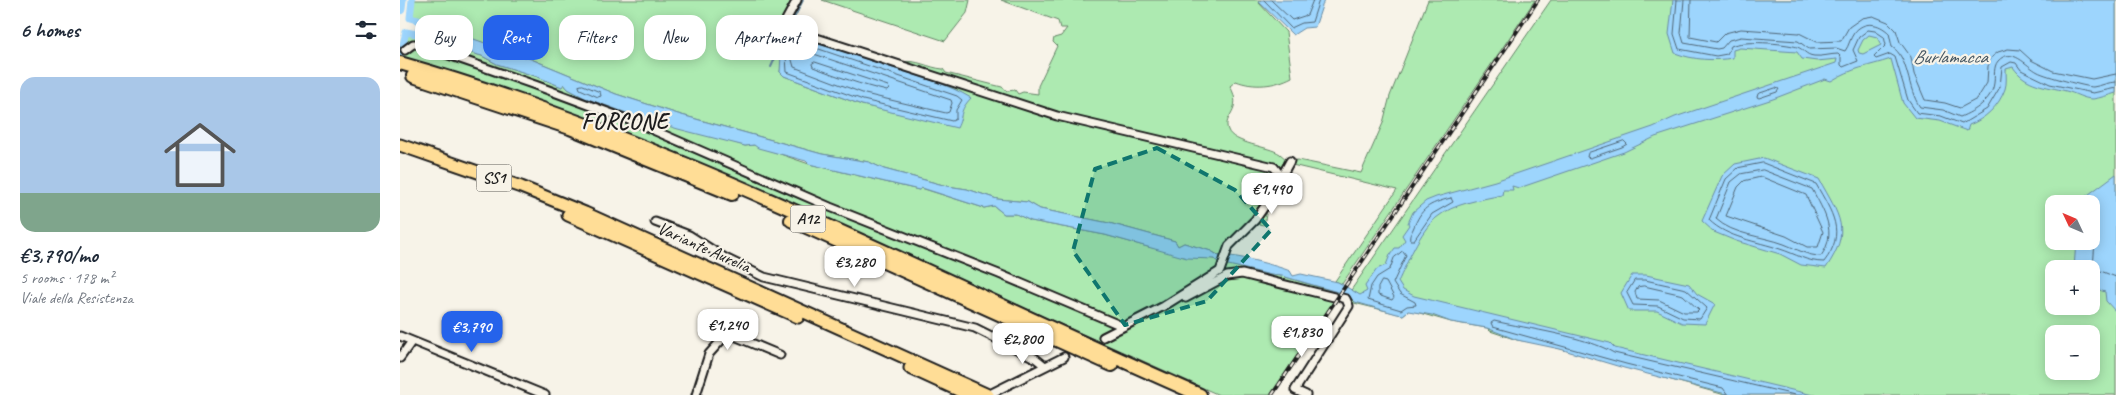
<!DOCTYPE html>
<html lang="en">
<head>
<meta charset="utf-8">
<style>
  body { margin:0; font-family:Caveat,sans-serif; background:#f2f2f3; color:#1f2937; height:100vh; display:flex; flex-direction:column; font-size:19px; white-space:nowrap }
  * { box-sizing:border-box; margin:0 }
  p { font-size:16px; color:#747a83 }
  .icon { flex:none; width:28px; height:28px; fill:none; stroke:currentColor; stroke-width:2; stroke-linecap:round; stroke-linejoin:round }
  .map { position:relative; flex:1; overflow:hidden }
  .details { display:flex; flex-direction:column; background:#fff; width:400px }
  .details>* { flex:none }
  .hud { position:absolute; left:15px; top:15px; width:475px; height:45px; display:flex; gap:10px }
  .needle { width:32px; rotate:314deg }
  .buttons { position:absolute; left:1645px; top:195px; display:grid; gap:10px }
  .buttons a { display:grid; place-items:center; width:55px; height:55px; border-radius:10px; background:#fff; box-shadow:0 2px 12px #0003; font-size:25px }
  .price { position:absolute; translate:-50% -42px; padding:0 11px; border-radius:10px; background:#fff; color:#222; font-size:16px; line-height:32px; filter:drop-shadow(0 1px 2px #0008) }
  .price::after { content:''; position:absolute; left:50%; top:30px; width:15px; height:11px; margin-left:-8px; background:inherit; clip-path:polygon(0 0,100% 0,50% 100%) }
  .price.active { background:#2563eb; color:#fff }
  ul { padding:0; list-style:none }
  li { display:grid; align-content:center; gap:10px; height:265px; padding:0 20px }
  li span { display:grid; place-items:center; height:155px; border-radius:15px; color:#555 }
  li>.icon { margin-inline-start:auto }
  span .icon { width:90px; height:90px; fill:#fffc; stroke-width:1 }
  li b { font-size:21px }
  h2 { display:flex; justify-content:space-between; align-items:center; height:60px; padding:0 20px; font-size:21px }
  .pill { padding:0 18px; border-radius:15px; background:#fff; box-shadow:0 2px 12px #0003; font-size:18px; line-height:45px }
  .pill.active { background:#2563eb; color:#fff }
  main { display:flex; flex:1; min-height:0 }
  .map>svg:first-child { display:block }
  .green { fill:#adeab1; stroke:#648366; fill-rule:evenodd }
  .water { fill:#9dd5fd; stroke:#698ba3; fill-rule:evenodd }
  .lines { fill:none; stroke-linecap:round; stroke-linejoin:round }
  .shore { stroke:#506676; stroke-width:1 }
  .stream { stroke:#698ba3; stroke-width:2 }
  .canal { stroke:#9dd5fd; stroke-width:7 }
  .river { stroke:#9dd5fd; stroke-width:11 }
  .minor-casing { stroke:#1c1c1c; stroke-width:11 }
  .trunk-casing { stroke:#1c1c1c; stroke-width:15 }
  .motorway-casing { stroke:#1c1c1c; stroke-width:16 }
  .minor { stroke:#f7f3e8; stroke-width:7 }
  .trunk { stroke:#ffdd96; stroke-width:11 }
  .motorway { stroke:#ffdd96; stroke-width:12 }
  .rail-casing { stroke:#1c1c1c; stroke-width:4 }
  .rail { stroke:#f7f3e8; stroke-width:2; stroke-dasharray:5.5; stroke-linecap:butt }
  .marked { fill:#0f766e; fill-opacity:0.2; stroke:#0f766e; stroke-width:4; stroke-dasharray:10 6; stroke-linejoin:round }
  .labels { text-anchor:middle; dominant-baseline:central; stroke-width:4.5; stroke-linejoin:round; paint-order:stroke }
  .shield { fill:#f7f3e8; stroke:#5e5c59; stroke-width:1 }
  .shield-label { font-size:16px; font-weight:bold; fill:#1c1c1c }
  .street-label { font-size:18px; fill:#1c1c1c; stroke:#f7f3e8 }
  .water-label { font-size:19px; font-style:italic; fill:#435460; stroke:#f7f3e8 }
  .district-label { font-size:22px; font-weight:bold; letter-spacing:1px; fill:#1c1c1c; stroke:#f7f3e8 }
</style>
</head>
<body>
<main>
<section class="details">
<h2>6 homes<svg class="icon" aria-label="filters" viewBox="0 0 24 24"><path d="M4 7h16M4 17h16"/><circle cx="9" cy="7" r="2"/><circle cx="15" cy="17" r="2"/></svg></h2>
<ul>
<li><span style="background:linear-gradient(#a9c7e8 75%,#7fa58c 0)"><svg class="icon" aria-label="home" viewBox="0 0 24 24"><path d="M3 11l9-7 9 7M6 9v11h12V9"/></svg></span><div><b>€3,790/mo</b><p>5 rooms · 178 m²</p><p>Viale della Resistenza</p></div></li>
</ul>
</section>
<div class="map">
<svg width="1716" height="395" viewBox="0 0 1716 395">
  <rect width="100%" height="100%" fill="#f7f3e8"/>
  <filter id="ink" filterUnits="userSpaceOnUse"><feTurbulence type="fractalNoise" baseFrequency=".02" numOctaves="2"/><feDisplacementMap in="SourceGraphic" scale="10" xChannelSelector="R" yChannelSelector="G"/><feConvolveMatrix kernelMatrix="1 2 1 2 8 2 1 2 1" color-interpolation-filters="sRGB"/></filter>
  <g filter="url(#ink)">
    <path class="green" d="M12,0H403L390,28L500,65L503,62C516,59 529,68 543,69L546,73L602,87L607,91L615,90L618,94L623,92L638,94V86L657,46L653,42L654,38L661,36L667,28H660L658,21L601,0H861L859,3L886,32L892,77C875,86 854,88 836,81L830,86C844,111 822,115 828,130C833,144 869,146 880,154C884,157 885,159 889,161L898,160L961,173L983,123L990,96L1028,0H1135L942,284L935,281L997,190L892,165L867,210L864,225L852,223L825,255L820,256L811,251L784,243L778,246L775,241L709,223L640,209L628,202L597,199L567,189L547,186L484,169L469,162L422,154L278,114L216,94L131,59L10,18ZM381,66C436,70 525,68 570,98L560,111L561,120L489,111L462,105L384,76L380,72Z
      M422,0H570L567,13L545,41Z
      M1151,0H1716V395H1325L1143,344L1117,340L1090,331L1087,328L1051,322L1009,310L1003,315L954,303L947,296ZM1654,204H1691V241H1654ZM1654,269H1691V306H1654ZM1654,334H1691V371H1654Z
      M6,32L82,56L97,64L138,77L162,87L164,84L168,89L185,98L345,146L354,145L409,164L519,190L521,188L584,208L594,206L604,214H616L631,221L705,235L748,247L814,259L820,263L882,276L939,293L870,395H819L278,153L162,109L0,56Z"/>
    <path class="water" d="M861,0H924L915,27L904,28L893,35L859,2Z
      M1273,0H1716V93C1709,95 1700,98 1693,99C1683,99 1675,93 1666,91C1646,86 1626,86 1613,67L1606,69C1606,75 1607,83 1605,89C1599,106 1585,119 1569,125L1567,131L1540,121L1515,118L1503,103L1491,59C1467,67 1454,67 1431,81L1425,79L1373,99L1255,137L1224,152L1119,188L1112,186L1113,190H1103L1102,195C1080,200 1054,203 1036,218C1020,231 1007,263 998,282L1003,290L1014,296L1210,343L1215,348L1413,395H1330L1224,368L1160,349L1117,340L1087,328L1051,322L1032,315L1008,311L1003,315L997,314L955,302L948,295L882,276L871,275L820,263L814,259L787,258L705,235L631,221L616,214H604L594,206L584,208L522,188L519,190L409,164L406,161L358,148L354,145L345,146L278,129L235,116L185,98L168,89L164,84L162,87L138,77L97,64L82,56L60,50L17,34L22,21L131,59L216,94L278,114L422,154L469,162L484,169L547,186L567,189L597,199L628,202L640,209L709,223L775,241L778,246L784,243L811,251L819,256C830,253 878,266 890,271L893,276L901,274L938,282L960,295L967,291L965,286L977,269L986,265L990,255L995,248H999L1005,240L1002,235L1009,225L1008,223L1013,212L1026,201L1036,197L1095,181L1253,127L1275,117L1436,63L1437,59L1417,61L1402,59L1397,52L1340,48L1333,50V58C1314,61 1293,60 1275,53L1269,34ZM1469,35L1477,37L1481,45L1463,54L1459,53L1458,50L1463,40Z
      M393,38C428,45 462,58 496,69C521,77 548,84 571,98C558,112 564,114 557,128L462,105L384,76L380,72L381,54Z
      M1364,158L1419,179C1440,217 1452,230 1426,268L1401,265L1380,254L1336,241L1314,232L1302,221L1322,176L1335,164Z
      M1716,174V312L1706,301L1705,292L1691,287V269H1674L1676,241H1691V204H1684L1685,197Z
      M1232,275H1246L1289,284L1297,294L1315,304L1305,324L1282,323L1257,311H1229L1221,293Z"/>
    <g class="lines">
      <path class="shore" d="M864,0L891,28L902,23L912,22L919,0
        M871,0L892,20L907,15L913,0
        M1277,0L1274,34L1279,49L1316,56L1327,54L1331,46C1343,40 1384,43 1397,47C1404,49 1405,55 1414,56C1422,57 1430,54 1438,54L1441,57V65L1443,67L1458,61L1453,50L1459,37L1468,30L1475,31L1484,37L1486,45L1474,57L1476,59L1490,54L1495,57L1508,100L1517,113L1541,116L1562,124L1587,109L1600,87L1602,67L1611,62L1616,63L1621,70L1650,84L1693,93L1716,88
        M1284,0L1281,33L1284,43L1317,49L1322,48L1329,40L1341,37L1398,41L1409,49L1436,48L1445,51C1449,46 1450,38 1454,33C1464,20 1479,23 1489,33L1492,47C1509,57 1507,89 1520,107L1543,110L1560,117C1575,111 1592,100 1594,83C1595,76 1593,67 1598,61C1612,46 1626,66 1638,72C1645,76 1687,87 1693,87C1701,86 1708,82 1716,82
        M1291,0L1290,37L1316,42L1325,33L1341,29L1399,33L1417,42L1441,41L1449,27L1462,18L1473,16L1488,22L1496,30L1500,42L1511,57L1514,74L1525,100L1545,103L1560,108L1577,99L1587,83L1588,66L1592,57L1598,52L1608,49L1620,50L1631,60L1653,71L1692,79L1716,74
        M394,43L413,47L557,96L562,100L556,110V119L552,121L463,100L387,72L386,56Z
        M396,51L411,53L551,100L552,103L549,112L546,113L465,94L394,67L392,60Z
        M415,62L488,86L489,89L487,91C461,85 437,76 413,67L412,64Z
        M183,85L200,92L201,96L198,97L180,89L179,86Z
        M1376,88L1379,89L1377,92L1359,98L1357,97L1358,94Z
        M1224,141L1227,144L1222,147L1190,158L1187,157L1188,153Z
        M1363,163L1416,184C1432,213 1447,232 1424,262C1407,262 1396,254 1380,249C1357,241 1327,238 1309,220L1326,179L1338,168Z
        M1363,170L1412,189C1424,212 1438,232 1421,256C1407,256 1397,249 1384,244C1363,236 1333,235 1316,219L1331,182L1341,174Z
        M1362,177L1406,195L1423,232L1418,247H1407L1386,236L1326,216L1338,187L1344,181Z
        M1051,198L1053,202L1032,214L1014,240H1010C1009,235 1011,234 1013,229C1022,208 1027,204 1051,198Z
        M1691,232L1695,241L1693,268L1716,277
        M1003,251L1006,255L993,283L1000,294L1015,302L1016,305L1007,306L1001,310L968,300L971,286L977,277L990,269L994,258Z
        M1235,280H1245L1286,289L1307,308L1300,319L1283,318L1258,306L1233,305L1227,293Z
        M982,281L986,282L994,297L992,300L978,295V288Z
        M1244,286L1283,295L1299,310L1297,312H1284L1259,300L1237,299L1235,292L1238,287Z
        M1328,395L1323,388L1226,364L1093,327L1091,323L1094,321C1129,329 1185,336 1214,353L1395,395"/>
      <path class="stream" d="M391,24L403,0
        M371,67L389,28"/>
      <path class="canal" d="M0,56L6,32L17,34L22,21L10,18L12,0"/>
      <path class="river" d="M0,9L1,0"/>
      <defs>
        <path id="minor" d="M397,0L386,20L392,30L657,116L874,167L881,176
          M5,50L13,44H17L135,85L237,123L430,207L599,274L722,326
          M255,222L289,235L325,258L364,277L575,328L635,358L645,366
          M786,298L827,276L842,274L934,297
          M0,336L145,395
          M703,337L764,306L820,271L829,246L855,220L867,203L890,161
          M0,358L12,341
          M296,395L309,354L326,335H332L380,355
          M588,395L664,357
          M906,395L895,390L949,306L946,299L942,298"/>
        <path id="trunk" d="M0,145L121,187L185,213L588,395
          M168,215L398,317
          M510,368L569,395"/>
        <path id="motorway" d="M0,63C278,142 536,280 800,395
          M13,76L170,128L332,194
          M391,220L712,365"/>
      </defs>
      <use href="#minor" class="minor-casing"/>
      <use href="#trunk" class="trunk-casing"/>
      <use href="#motorway" class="motorway-casing"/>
      <use href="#minor" class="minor"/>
      <use href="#trunk" class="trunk"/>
      <use href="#motorway" class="motorway"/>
      <defs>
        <path id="rail" d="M872,395L1138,0"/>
      </defs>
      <use href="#rail" class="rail-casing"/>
      <use href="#rail" class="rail"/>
    </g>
  </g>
  <path class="marked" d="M757,148L835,190L871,230L807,301L725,325L673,251L695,169Z"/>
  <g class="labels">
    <g class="shield">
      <rect x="76.5" y="164.5" width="35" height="27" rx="4"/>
      <rect x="390.5" y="205.5" width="35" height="27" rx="4"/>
    </g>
    <g class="shield-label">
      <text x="94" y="178">SS1</text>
      <text x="408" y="219">A12</text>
    </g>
    <g class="street-label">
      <text transform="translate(304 247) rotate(24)">Variante Aurelia</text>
    </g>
    <g class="water-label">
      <text x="1550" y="57">Burlamacca</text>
    </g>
    <g class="district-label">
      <text x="225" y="122">FORCONE</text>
    </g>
  </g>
</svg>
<div class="buttons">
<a><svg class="needle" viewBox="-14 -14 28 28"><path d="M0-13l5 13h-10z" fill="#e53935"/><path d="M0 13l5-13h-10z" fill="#747a83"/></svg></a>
<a>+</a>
<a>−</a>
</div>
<b class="price" style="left:872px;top:215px">€1,490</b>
<b class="price" style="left:455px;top:288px">€3,280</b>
<b class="price" style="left:328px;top:351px">€1,240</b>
<b class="price active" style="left:72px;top:353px">€3,790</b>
<b class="price" style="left:902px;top:358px">€1,830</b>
<b class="price" style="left:623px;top:365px">€2,800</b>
<div class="hud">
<a class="pill">Buy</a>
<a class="pill active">Rent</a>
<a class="pill">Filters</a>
<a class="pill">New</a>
<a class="pill">Apartment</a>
</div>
</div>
</main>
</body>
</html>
